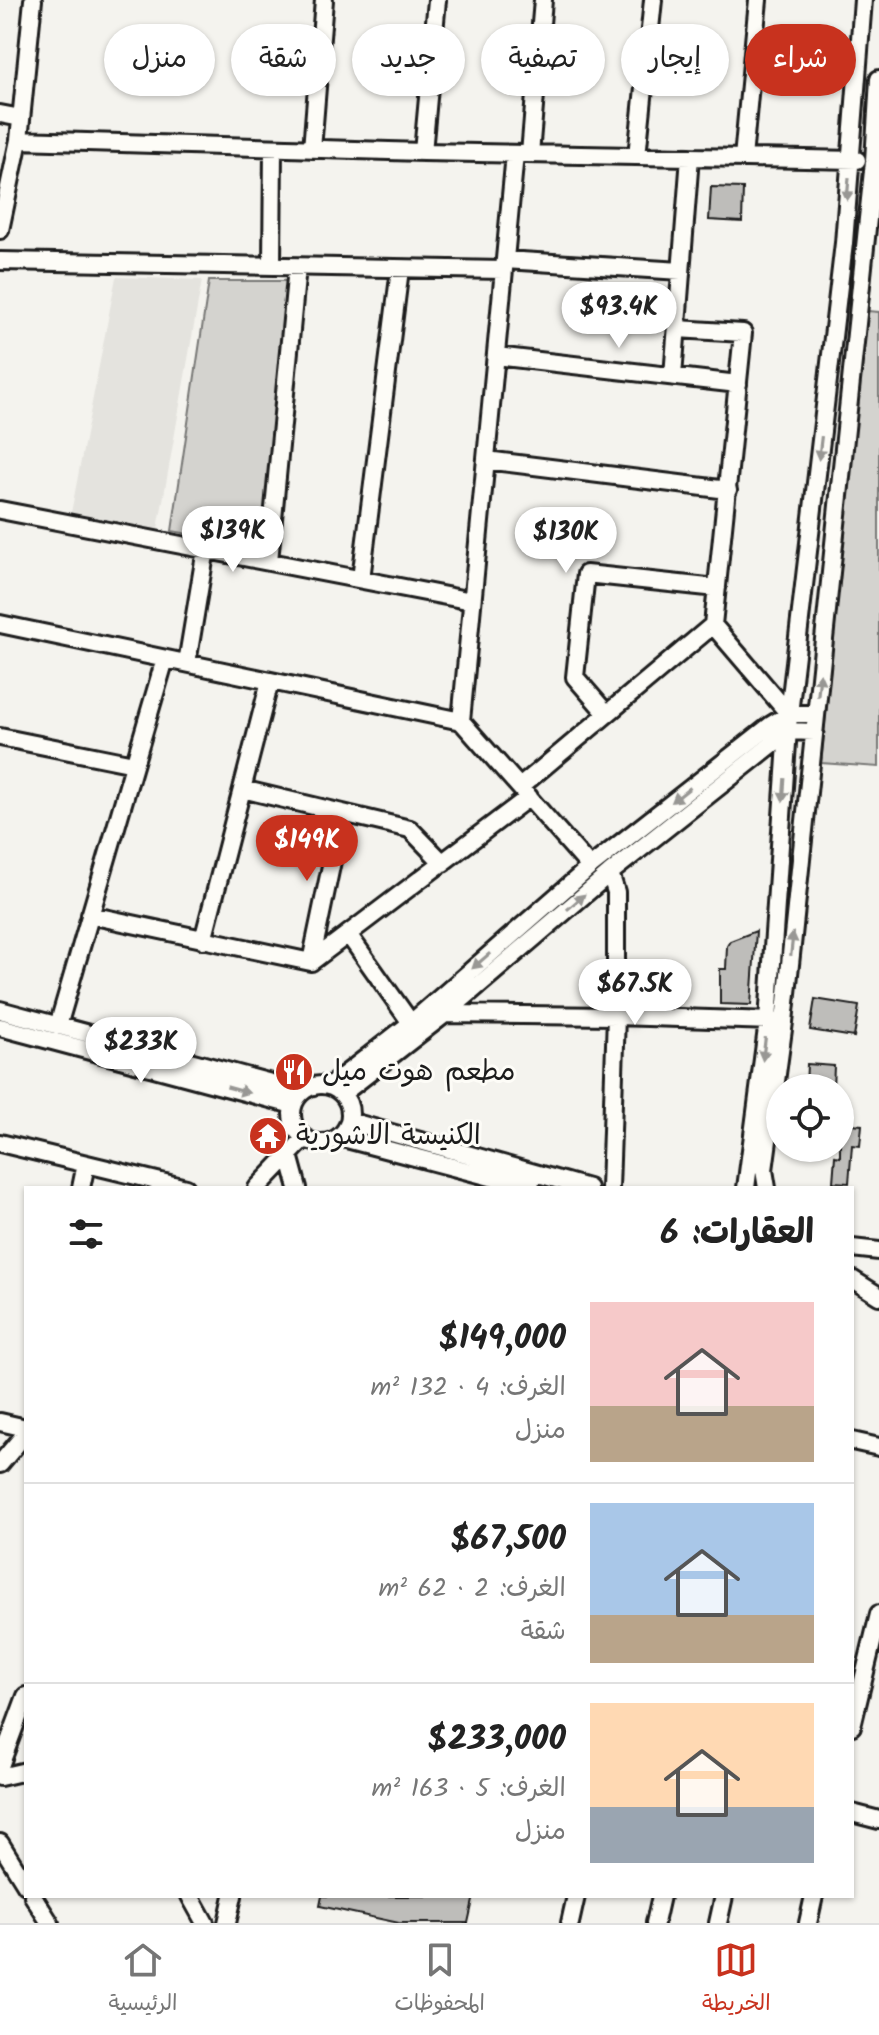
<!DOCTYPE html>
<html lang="ar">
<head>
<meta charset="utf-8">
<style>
  body { margin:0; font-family:Kalam,"Playpen Sans Arabic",sans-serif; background:#f2f2f2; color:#222; direction:rtl; height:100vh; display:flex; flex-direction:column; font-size:30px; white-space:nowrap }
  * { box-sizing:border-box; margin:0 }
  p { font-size:26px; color:#767676 }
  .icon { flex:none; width:44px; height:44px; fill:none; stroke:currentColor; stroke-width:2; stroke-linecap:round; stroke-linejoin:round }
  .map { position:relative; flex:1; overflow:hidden; direction:ltr }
  .sheet { position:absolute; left:24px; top:1186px; width:830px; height:712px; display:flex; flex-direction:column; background:#fff; border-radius:0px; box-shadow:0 2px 6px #0004; direction:rtl }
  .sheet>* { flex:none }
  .top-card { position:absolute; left:24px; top:24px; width:832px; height:72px; direction:rtl; display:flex; gap:16px }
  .tools { position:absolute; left:766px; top:1074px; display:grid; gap:16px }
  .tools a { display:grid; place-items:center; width:88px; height:88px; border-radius:50%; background:#fff; box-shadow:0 2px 6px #0004; font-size:40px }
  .price { position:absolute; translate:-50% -68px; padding:0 18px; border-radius:28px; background:#fff; color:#222; font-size:26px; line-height:52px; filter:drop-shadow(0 2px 4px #0008) }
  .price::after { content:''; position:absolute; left:50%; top:48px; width:24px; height:18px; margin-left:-12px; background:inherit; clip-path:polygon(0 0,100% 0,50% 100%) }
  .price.on { background:#c8321e; color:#fff }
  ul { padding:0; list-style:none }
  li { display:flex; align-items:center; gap:24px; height:200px; padding:0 40px }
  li+li { border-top:2px solid #e0e0e0 }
  li span { display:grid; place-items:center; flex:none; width:224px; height:160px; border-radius:0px; color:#555 }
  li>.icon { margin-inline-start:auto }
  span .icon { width:96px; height:96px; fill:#fffc; stroke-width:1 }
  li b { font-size:34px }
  h2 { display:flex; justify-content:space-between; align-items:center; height:96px; padding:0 40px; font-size:34px }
  .tag { padding:0 28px; border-radius:36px; background:#fff; box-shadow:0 2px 6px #0004; font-size:28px; line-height:72px }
  .tag.on { background:#c8321e; color:#fff }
  .tabs { display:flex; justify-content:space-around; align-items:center; height:112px; border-top:2px solid #e0e0e0; background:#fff; font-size:22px; color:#767676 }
  .tabs a { display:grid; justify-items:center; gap:4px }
  .tabs .on { color:#c8321e }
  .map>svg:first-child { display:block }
  .built { fill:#e4e3de }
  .green { fill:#d4d3cf; stroke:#787876; stroke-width:2 }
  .building { fill:#bebdba; stroke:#1c1c1c; stroke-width:2 }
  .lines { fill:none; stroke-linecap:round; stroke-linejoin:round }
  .minor-casing { stroke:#1c1c1c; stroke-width:22 }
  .minor { stroke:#fdfcf7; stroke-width:16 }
  .oneway { fill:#989794 }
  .labels { text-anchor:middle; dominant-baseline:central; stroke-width:6; stroke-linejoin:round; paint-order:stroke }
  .poi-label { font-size:28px; fill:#1c1c1c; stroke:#fdfcf7; text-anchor:start }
</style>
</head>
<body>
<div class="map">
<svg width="879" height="1923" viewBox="0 0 879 1923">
  <rect width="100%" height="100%" fill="#f4f3ee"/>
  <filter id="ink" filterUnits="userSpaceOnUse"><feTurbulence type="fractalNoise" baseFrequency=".0125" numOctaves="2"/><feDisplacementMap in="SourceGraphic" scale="16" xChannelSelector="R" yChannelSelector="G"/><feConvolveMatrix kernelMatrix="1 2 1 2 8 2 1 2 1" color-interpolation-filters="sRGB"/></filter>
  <g filter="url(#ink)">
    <path class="built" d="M116,277L202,280L158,529L71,513Z"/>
    <path class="green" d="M209,281H287L263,547L172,531Z
      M867,311L879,312V767L821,763Z"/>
    <path class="building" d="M711,187L743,188L742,222L709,220Z
      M756,931L751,1005L720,1004V969H726L727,946L730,941Z
      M815,999L859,1006L854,1037L810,1030Z
      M807,1064L834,1066L833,1088H806Z
      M840,1123L862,1125L860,1146L852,1145L849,1183L833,1182L835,1156L840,1157Z
      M322,1896H474L468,1923H399L320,1906Z"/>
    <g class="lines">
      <defs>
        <path id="minor" d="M0,114L21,118
          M19,140L423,152L857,160
          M312,149L324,0
          M423,152L437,0
          M530,154L543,0
          M637,156L653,0
          M743,158L758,0
          M0,230L19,140L33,0
          M505,260L681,271
          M0,261L504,270
          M272,266L273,148
          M677,329L743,333L713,625L789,714
          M496,356L738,384
          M673,376L690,157
          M486,460L728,490
          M0,510L472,601
          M269,561L297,267
          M361,579L400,269
          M0,624L461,721L590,867
          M187,663L206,549
          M607,714L575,677L586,574L717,588
          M461,721L515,154
          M0,737L134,764
          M520,787L713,625
          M242,789L410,829L443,863
          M610,873L616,892V1016L610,1188
          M90,915L311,962L529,797
          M348,934L411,1023
          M203,940L270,681
          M311,962L342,813
          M0,1010L301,1091
          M445,1014L616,1016L775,1021
          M58,1026L165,659
          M0,1027L293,1105
          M292 1114a29 29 0 1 1 58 0a29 29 0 1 1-58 0Z
          M330,1086L411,1023L590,867L771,725L789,714H816
          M342,1094L445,1014L610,873L789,731L814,732
          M349,1121L588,1188
          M339,1137L532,1188
          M0,1143L186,1188
          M289,1155L298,1188
          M81,1188L86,1164
          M257,1188L305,1138
          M746,1188L768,1021L789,714L844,243L863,0
          M767,1188L764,1170L784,1022L874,161L879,79
          M852,1248L879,1251
          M852,1279L879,1296
          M0,1422L26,1428
          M852,1441L879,1447
          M0,1464L26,1433
          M852,1726L879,1614
          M0,1766L26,1696
          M0,1777L26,1771
          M852,1813L879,1820
          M0,1843L26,1885
          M33,1896L50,1923
          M190,1896L205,1923
          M227,1923L233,1896
          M570,1923L576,1896
          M655,1923L661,1896
          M718,1923L724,1896
          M808,1923L814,1896"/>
      </defs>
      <use href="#minor" class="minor-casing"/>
      <use href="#minor" class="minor"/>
    </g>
    <defs><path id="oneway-solid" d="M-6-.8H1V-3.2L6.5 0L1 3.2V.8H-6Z" transform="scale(2)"/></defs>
    <g class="oneway">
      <use href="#oneway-solid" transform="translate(848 189) rotate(95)"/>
      <use href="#oneway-solid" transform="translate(820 448) rotate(97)"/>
      <use href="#oneway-solid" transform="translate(819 685) rotate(-84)"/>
      <use href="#oneway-solid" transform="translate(784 790) rotate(94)"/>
      <use href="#oneway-solid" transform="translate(681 795) rotate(142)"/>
      <use href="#oneway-solid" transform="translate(576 902) rotate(-41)"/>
      <use href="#oneway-solid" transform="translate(792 944) rotate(-84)"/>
      <use href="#oneway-solid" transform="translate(481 961) rotate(139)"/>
      <use href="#oneway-solid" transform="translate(764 1049) rotate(97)"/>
      <use href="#oneway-solid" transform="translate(238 1090) rotate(15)"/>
    </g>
  </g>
  <defs>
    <symbol id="restaurant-disc" viewBox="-11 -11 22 22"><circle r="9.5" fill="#c8321e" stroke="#fdfcf7"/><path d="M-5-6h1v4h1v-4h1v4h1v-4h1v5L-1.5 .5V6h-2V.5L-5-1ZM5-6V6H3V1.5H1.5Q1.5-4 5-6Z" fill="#fff"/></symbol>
    <symbol id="temple-disc" viewBox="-11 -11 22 22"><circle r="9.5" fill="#c8321e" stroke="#fdfcf7"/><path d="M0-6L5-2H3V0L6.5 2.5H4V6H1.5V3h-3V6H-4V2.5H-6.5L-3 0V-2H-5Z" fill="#fff"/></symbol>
  </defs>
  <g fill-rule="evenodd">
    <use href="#restaurant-disc" x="272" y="1050" width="44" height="44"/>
    <use href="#temple-disc" x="246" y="1114" width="44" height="44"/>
  </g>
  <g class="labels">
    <g class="poi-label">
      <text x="322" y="1072">مطعم هوت ميل</text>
      <text x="296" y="1136">الكنيسة الاشورية</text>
    </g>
  </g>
</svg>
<div class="tools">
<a><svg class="icon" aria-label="locate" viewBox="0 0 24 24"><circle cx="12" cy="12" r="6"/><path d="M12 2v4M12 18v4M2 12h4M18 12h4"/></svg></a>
</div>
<b class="price" style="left:619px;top:350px">$93.4K</b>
<b class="price" style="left:233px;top:574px">$139K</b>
<b class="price" style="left:566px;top:575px">$130K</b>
<b class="price on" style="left:307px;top:883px">$149K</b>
<b class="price" style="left:635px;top:1027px">$67.5K</b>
<b class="price" style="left:141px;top:1085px">$233K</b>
<div class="top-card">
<a class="tag on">شراء</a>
<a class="tag">إيجار</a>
<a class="tag">تصفية</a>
<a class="tag">جديد</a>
<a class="tag">شقة</a>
<a class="tag">منزل</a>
</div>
<section class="sheet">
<h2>العقارات: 6<svg class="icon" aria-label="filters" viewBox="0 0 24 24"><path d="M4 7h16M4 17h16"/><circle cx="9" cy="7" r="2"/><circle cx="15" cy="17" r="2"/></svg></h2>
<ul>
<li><span style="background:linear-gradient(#f6c9c9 65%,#b9a48a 0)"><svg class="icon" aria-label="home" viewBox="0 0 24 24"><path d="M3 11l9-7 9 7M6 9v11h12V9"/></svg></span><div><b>$149,000</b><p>الغرف: 4 · 132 m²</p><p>منزل</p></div></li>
<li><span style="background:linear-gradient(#a9c7e8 70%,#b9a48a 0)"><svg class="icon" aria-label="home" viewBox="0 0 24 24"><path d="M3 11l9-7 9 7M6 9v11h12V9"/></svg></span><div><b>$67,500</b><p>الغرف: 2 · 62 m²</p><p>شقة</p></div></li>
<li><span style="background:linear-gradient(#ffd9b3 65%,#9aa5b1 0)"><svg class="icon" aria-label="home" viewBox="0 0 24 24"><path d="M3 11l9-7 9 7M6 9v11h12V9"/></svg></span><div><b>$233,000</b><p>الغرف: 5 · 163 m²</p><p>منزل</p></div></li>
</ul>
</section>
</div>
<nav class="tabs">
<a class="on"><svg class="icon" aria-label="map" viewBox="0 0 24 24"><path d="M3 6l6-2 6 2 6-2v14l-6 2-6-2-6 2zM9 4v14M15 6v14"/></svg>الخريطة</a>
<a><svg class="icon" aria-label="saved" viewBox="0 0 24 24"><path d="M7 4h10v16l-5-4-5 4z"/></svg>المحفوظات</a>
<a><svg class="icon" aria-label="home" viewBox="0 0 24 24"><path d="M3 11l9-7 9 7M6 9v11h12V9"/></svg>الرئيسية</a>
</nav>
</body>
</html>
